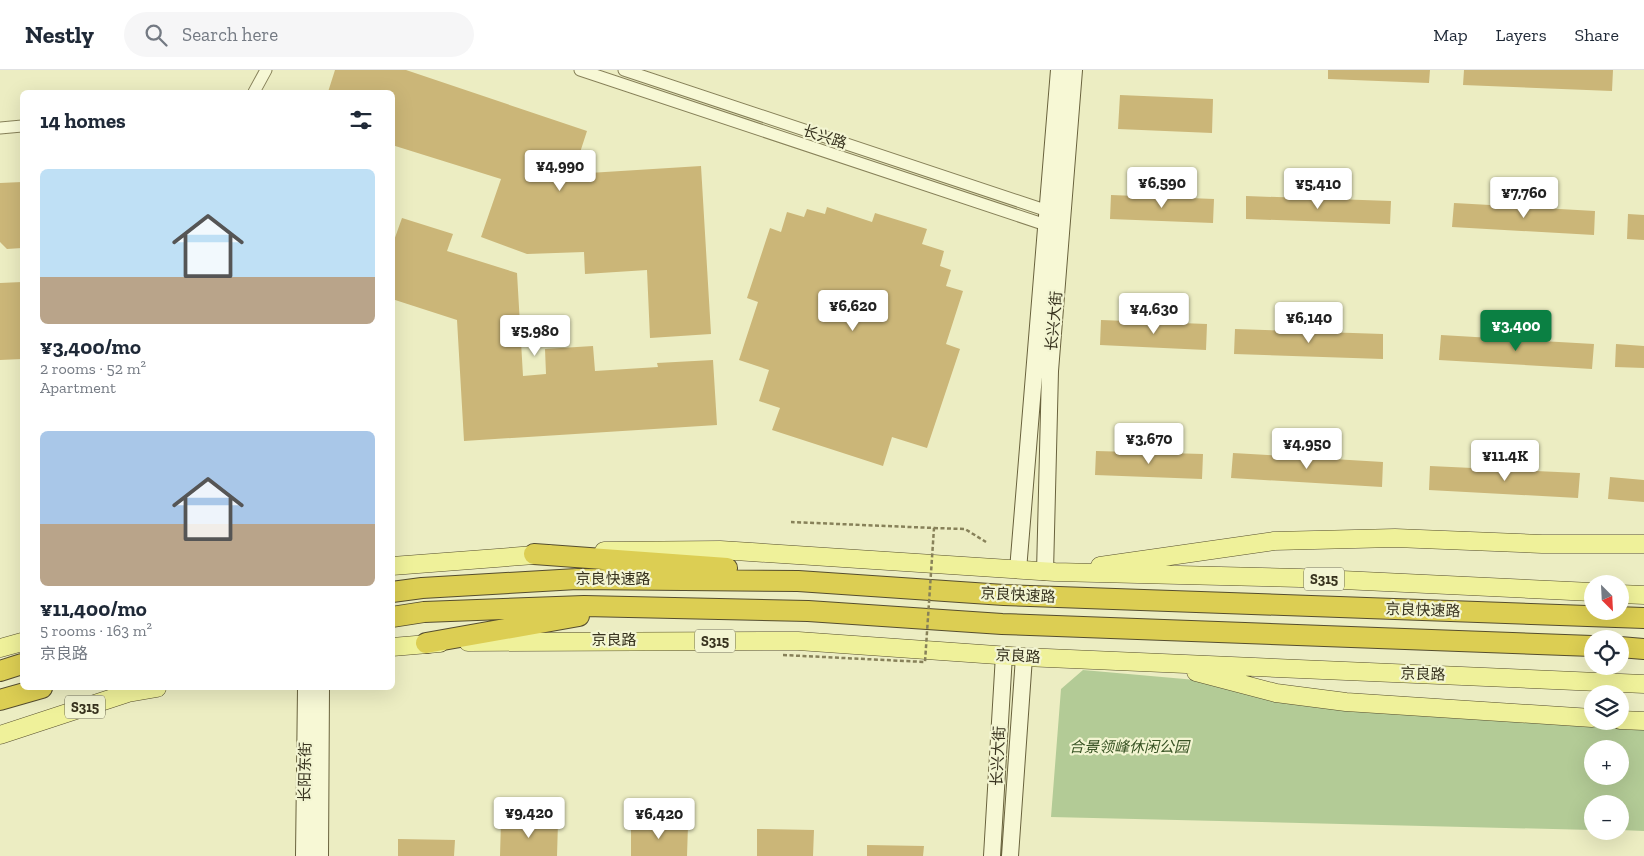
<!DOCTYPE html>
<html lang="en">
<head>
<meta charset="utf-8">
<style>
  body { margin:0; font-family:"Zilla Slab","Noto Sans SC",serif; background:#f6f6f7; color:#1f2937; height:100vh; display:flex; flex-direction:column; font-size:19px; white-space:nowrap }
  * { box-sizing:border-box; margin:0 }
  p { font-size:16px; color:#747a83 }
  .icon { flex:none; width:28px; height:28px; fill:none; stroke:currentColor; stroke-width:2; stroke-linecap:round; stroke-linejoin:round }
  .map { position:relative; flex:1; overflow:hidden }
  .panel { position:absolute; left:20px; top:20px; width:375px; height:600px; display:flex; flex-direction:column; background:#fff; border-radius:8px; box-shadow:0 5px 20px #0002 }
  .panel>* { flex:none }
  .needle { width:32px; rotate:156deg }
  .buttons { position:absolute; left:1584px; top:505px; display:grid; gap:10px }
  .buttons a { display:grid; place-items:center; width:45px; height:45px; border-radius:50%; background:#fff; box-shadow:0 5px 20px #0002; font-size:25px }
  .price { position:absolute; translate:-50% -42px; padding:0 11px; border-radius:5px; background:#fff; color:#222; font-size:16px; line-height:32px; filter:drop-shadow(0 1px 2px #0008) }
  .price::after { content:''; position:absolute; left:50%; top:30px; width:15px; height:11px; margin-left:-8px; background:inherit; clip-path:polygon(0 0,100% 0,50% 100%) }
  .price.current { background:#0b8043; color:#fff }
  ul { padding:0; list-style:none }
  li { display:grid; align-content:center; gap:10px; height:265px; padding:0 20px }
  li span { display:grid; place-items:center; height:155px; border-radius:8px; color:#555 }
  li>.icon { margin-inline-start:auto }
  span .icon { width:90px; height:90px; fill:#fffc; stroke-width:1 }
  li b { font-size:21px }
  h2 { display:flex; justify-content:space-between; align-items:center; height:60px; padding:0 20px; font-size:21px }
  header { display:flex; align-items:center; gap:30px; box-sizing:border-box; height:70px; padding:0 25px; background:#fff; border-bottom:1px solid #e0e1e3 }
  header strong { font-size:24px }
  nav { display:flex; gap:28px; margin-inline-start:auto; font-size:18px }
  .search { width:350px; height:45px; background:#f6f6f7; display:flex; align-items:center; gap:12px; box-sizing:border-box; padding:0 18px; border-radius:28px; color:#747a83; font-size:19px }
  .map>svg:first-child { display:block }
  .green { fill:#b3cb96; fill-rule:evenodd }
  .building { fill:#cbb678 }
  .lines { fill:none; stroke-linecap:round; stroke-linejoin:round }
  .street-casing { stroke:#878159; stroke-width:13 }
  .secondary-casing { stroke:#69623d; stroke-width:18 }
  .primary-casing { stroke:#554d2e; stroke-width:19 }
  .highway-casing { stroke:#554d2e; stroke-width:22 }
  .path { stroke:#878159; stroke-width:2.5; stroke-dasharray:4 2.5; stroke-linecap:butt }
  .street { stroke:#f7f8d5; stroke-width:11 }
  .secondary { stroke:#f7f8d5; stroke-width:16 }
  .primary { stroke:#eff19a; stroke-width:18 }
  .highway { stroke:#dcce53; stroke-width:20 }
  .path-bridge { stroke:#878159; stroke-width:2.5; stroke-dasharray:4 2.5; stroke-linecap:butt }
  .labels { text-anchor:middle; dominant-baseline:central; stroke-width:4.5; stroke-linejoin:round; paint-order:stroke }
  .shield { fill:#f3f5d2; stroke:#6f6c54; stroke-width:1 }
  .shield-label { font-size:14px; font-weight:bold; fill:#37321e }
  .street-label { font-size:15px; fill:#37321e; stroke:#f3f5d2 }
  .park-label { font-size:15px; font-style:italic; fill:#385324; stroke:#f3f5d2 }
</style>
</head>
<body>
<header>
<strong>Nestly</strong>
<div class="search"><svg class="icon" aria-label="search" viewBox="0 0 24 24"><circle cx="10" cy="10" r="6"/><path d="M15 15l6 6"/></svg>Search here</div>
<nav><a>Map</a><a>Layers</a><a>Share</a></nav>
</header>
<div class="map">
<svg width="1644" height="786" viewBox="0 0 1644 786">
  <rect width="100%" height="100%" fill="#ecedc2"/>
  <path class="green" d="M1083,600L1592,645V651L1644,650V761L1620,760V734H1592V760L1051,747L1061,619ZM1592,679H1620V706H1592Z"/>
  <path class="building" d="M335,0H406L587,61L573,104L701,96L711,264L650,268L647,200L585,204L584,182L527,184L481,167L501,109L392,75V22H328Z
    M1328,0H1430L1429,13L1328,9Z
    M1464,0H1613L1612,21L1463,15Z
    M1120,25L1213,29L1212,63L1118,59Z
    M22,112V178L7,179L0,172V113Z
    M1111,125L1214,129L1213,153L1110,149Z
    M1246,126L1391,131L1390,154L1246,149Z
    M1454,133L1595,141L1594,165L1452,157Z
    M827,137L872,152L875,143L927,159L922,174L944,181L940,196L951,200L946,216L963,221L946,274L960,279L927,378L892,367L883,396L772,360L780,338L759,331L769,300L739,290L758,232L747,228L770,158L781,162L787,142L804,147L807,139L825,144Z
    M1628,144L1644,145V170L1627,169Z
    M402,148L453,164L447,181L517,203L523,306L546,304L545,279L593,276L595,301L658,297L657,293L713,290L717,355L464,371L457,250L392,229V176Z
    M22,212V289L0,290V213Z
    M1101,250L1207,254L1206,280L1100,275Z
    M1235,259L1383,264V289L1234,284Z
    M1441,265L1594,274L1592,299L1439,290Z
    M1616,274L1644,276V298L1615,297Z
    M1096,381L1203,384L1202,409L1095,405Z
    M1233,383L1383,392L1382,417L1231,408Z
    M1430,396L1580,403L1578,428L1429,420Z
    M1610,407L1644,410V432L1608,429Z
    M501,751L558,752L557,786H500Z
    M631,754L688,755L687,786H631Z
    M757,759L814,760L813,786H757Z
    M398,769L455,770L454,786H398Z
    M867,775L924,776L923,786H867Z"/>
  <g class="lines">
    <defs>
      <path id="street" d="M580,0L1052,157
        M624,0L1054,143
        M254,22L266,0
        M0,58L22,56"/>
      <path id="secondary" d="M1018,500L1059,0
        M1045,502L1050,301L1074,0
        M304,786L306,618
        M320,786L321,618
        M992,786L1004,585
        M1010,786L1024,587"/>
      <path id="primary" d="M604,481L720,480L1055,502L1300,508L1592,522
        M392,496L548,484
        M1100,496L1274,471L1395,468L1542,474H1644
        M1620,524L1644,525
        M468,572L798,571L1024,587L1644,614
        M392,577L440,573
        M0,578L22,572
        M1196,602L1276,623L1346,632L1592,648
        M1620,650L1644,651
        M0,665L128,623L157,618"/>
      <path id="highway" d="M534,484L727,498
        M392,522L422,518L577,509L798,511L1004,525L1644,548
        M392,547L424,542L584,536L808,541L1002,554L1592,576
        M426,573L579,546
        M1620,577L1644,579
        M0,601L22,594
        M0,630L42,618"/>
    </defs>
    <use href="#street" class="street-casing"/>
    <use href="#secondary" class="secondary-casing"/>
    <use href="#primary" class="primary-casing"/>
    <use href="#highway" class="highway-casing"/>
    <path class="path" d="M934,458L965,459L986,472"/>
    <use href="#street" class="street"/>
    <use href="#secondary" class="secondary"/>
    <use href="#primary" class="primary"/>
    <use href="#highway" class="highway"/>
    <path class="path-bridge" d="M783,585L925,592L934,458L791,452"/>
  </g>
  <g class="labels">
    <g class="shield">
      <rect x="1304" y="497.5" width="40" height="23" rx="4"/>
      <rect x="695" y="559.5" width="40" height="23" rx="4"/>
      <rect x="65" y="625.5" width="40" height="23" rx="4"/>
    </g>
    <g class="shield-label">
      <text x="1324" y="509">S315</text>
      <text x="715" y="571">S315</text>
      <text x="85" y="637">S315</text>
    </g>
    <g class="street-label">
      <text transform="translate(825 67) rotate(18)">长兴路</text>
      <text transform="translate(1054 251) rotate(-85)">长兴大街</text>
      <text x="613" y="509">京良快速路</text>
      <text transform="translate(1018 525) rotate(3)">京良快速路</text>
      <text transform="translate(1423 540) rotate(2)">京良快速路</text>
      <text x="614" y="570">京良路</text>
      <text transform="translate(1018 586) rotate(3)">京良路</text>
      <text transform="translate(1423 604) rotate(2)">京良路</text>
      <text transform="translate(998 686) rotate(-87)">长兴大街</text>
      <text transform="translate(305 702) rotate(-89)">长阳东街</text>
    </g>
    <g class="park-label">
      <text x="1129" y="677">合景领峰休闲公园</text>
    </g>
  </g>
</svg>
<div class="buttons">
<a><svg class="needle" viewBox="-14 -14 28 28"><path d="M0-13l5 13h-10z" fill="#e53935"/><path d="M0 13l5-13h-10z" fill="#747a83"/></svg></a>
<a><svg class="icon" aria-label="locate" viewBox="0 0 24 24"><circle cx="12" cy="12" r="6"/><path d="M12 2v4M12 18v4M2 12h4M18 12h4"/></svg></a>
<a><svg class="icon" aria-label="layers" viewBox="0 0 24 24"><path d="M12 4l9 5-9 5-9-5zM3 14l9 5 9-5"/></svg></a>
<a>+</a>
<a>−</a>
</div>
<b class="price" style="left:560px;top:122px">¥4,990</b>
<b class="price" style="left:1162px;top:139px">¥6,590</b>
<b class="price" style="left:1318px;top:140px">¥5,410</b>
<b class="price" style="left:1524px;top:149px">¥7,760</b>
<b class="price" style="left:853px;top:262px">¥6,620</b>
<b class="price" style="left:1154px;top:265px">¥4,630</b>
<b class="price" style="left:1309px;top:274px">¥6,140</b>
<b class="price current" style="left:1516px;top:282px">¥3,400</b>
<b class="price" style="left:535px;top:287px">¥5,980</b>
<b class="price" style="left:1149px;top:395px">¥3,670</b>
<b class="price" style="left:1307px;top:400px">¥4,950</b>
<b class="price" style="left:1505px;top:412px">¥11.4K</b>
<b class="price" style="left:529px;top:769px">¥9,420</b>
<b class="price" style="left:659px;top:770px">¥6,420</b>
<section class="panel">
<h2>14 homes<svg class="icon" aria-label="filters" viewBox="0 0 24 24"><path d="M4 7h16M4 17h16"/><circle cx="9" cy="7" r="2"/><circle cx="15" cy="17" r="2"/></svg></h2>
<ul>
<li><span style="background:linear-gradient(#bfe0f5 70%,#b9a48a 0)"><svg class="icon" aria-label="home" viewBox="0 0 24 24"><path d="M3 11l9-7 9 7M6 9v11h12V9"/></svg></span><div><b>¥3,400/mo</b><p>2 rooms · 52 m²</p><p>Apartment</p></div></li>
<li><span style="background:linear-gradient(#a9c7e8 60%,#b9a48a 0)"><svg class="icon" aria-label="home" viewBox="0 0 24 24"><path d="M3 11l9-7 9 7M6 9v11h12V9"/></svg></span><div><b>¥11,400/mo</b><p>5 rooms · 163 m²</p><p>京良路</p></div></li>
</ul>
</section>
</div>
</body>
</html>
